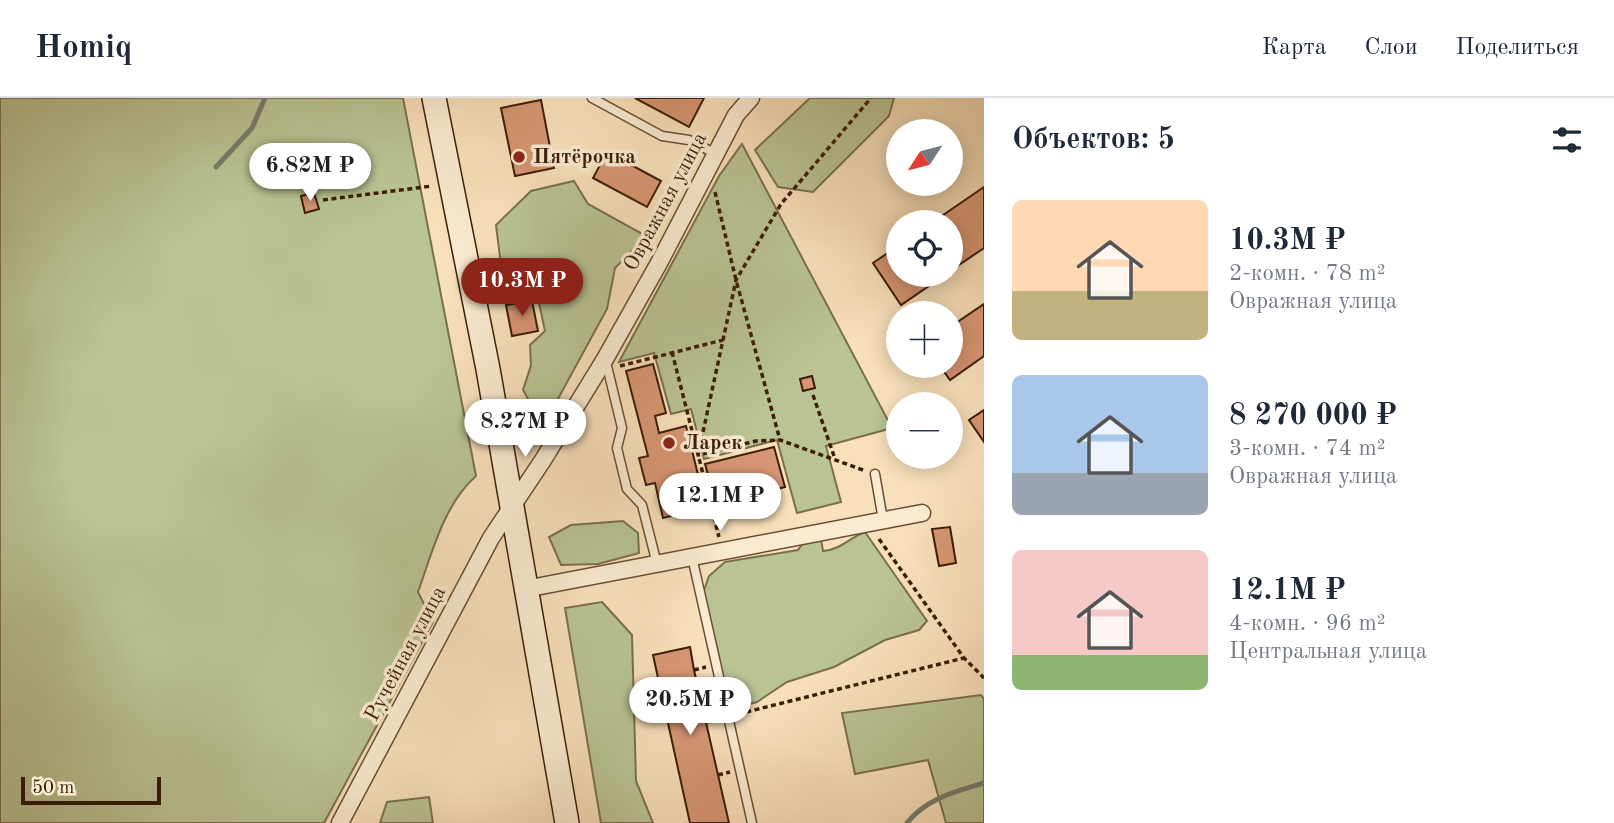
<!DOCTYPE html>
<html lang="ru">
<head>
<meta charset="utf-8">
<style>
  body { margin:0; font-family:"Old Standard TT",serif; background:#f6f6f7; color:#1f2937; height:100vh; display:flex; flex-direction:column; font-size:26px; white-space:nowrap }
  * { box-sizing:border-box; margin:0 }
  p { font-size:23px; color:#747a83 }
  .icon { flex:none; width:38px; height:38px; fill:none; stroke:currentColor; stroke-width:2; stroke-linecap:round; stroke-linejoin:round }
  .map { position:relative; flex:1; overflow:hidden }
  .drawer { display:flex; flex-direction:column; background:#fff; width:630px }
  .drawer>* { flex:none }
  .needle { width:46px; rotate:234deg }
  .controls { position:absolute; left:886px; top:21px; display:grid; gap:14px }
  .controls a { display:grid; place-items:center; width:77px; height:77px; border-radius:50%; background:#fff; box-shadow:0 4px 18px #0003; font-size:35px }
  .scale { position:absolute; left:21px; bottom:18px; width:140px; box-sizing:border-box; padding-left:7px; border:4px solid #3b1d07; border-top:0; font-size:19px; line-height:24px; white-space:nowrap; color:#3b1d07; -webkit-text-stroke:5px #faebd2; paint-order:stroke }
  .price { position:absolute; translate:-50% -60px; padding:0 16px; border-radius:24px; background:#fff; color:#222; font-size:23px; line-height:46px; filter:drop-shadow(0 2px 4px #0008) }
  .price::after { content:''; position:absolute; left:50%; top:42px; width:21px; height:16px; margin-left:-10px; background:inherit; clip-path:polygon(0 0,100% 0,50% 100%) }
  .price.current { background:#8f2418; color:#fff }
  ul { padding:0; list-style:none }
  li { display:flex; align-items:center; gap:21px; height:175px; padding:0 28px }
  li span { display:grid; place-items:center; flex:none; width:196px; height:140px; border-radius:10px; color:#555 }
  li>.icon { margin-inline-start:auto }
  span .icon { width:84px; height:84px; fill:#fffc; stroke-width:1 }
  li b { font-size:30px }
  h2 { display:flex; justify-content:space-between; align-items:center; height:84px; padding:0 28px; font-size:30px }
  header { display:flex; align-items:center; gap:42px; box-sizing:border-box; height:98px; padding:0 35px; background:#fff; border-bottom:2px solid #e0e1e3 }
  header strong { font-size:33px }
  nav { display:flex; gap:38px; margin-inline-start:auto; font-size:24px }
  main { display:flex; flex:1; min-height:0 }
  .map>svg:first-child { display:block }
  .green { fill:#b9c393; stroke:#7a704d; stroke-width:2 }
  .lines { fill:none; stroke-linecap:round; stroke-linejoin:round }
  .stream { stroke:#767d6c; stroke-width:5 }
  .building { fill:#d79673; stroke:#3b1d07; stroke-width:2 }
  .lane-casing { stroke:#6a4e34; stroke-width:11 }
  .street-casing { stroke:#6a4e34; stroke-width:19 }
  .secondary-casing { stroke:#3b1d07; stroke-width:26 }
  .path { stroke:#3b1d07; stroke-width:3.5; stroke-dasharray:5 3.5; stroke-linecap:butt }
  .lane { stroke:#faebd2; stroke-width:8 }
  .street { stroke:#faebd2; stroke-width:16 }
  .secondary { stroke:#faebd2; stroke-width:23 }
  .poi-dot { fill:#8f2418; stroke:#faebd2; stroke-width:2.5 }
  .labels { text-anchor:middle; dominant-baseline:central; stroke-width:7; stroke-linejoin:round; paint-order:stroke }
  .poi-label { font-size:21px; font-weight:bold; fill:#3b1d07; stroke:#faebd2; text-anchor:start }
  .street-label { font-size:21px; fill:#3b1d07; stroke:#faebd2 }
</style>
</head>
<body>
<header>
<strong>Homiq</strong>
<nav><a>Карта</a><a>Слои</a><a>Поделиться</a></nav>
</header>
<main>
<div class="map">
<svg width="984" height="725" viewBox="0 0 984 725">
  <rect width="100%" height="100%" fill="#f8e0ba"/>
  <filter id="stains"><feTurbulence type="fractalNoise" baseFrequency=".00286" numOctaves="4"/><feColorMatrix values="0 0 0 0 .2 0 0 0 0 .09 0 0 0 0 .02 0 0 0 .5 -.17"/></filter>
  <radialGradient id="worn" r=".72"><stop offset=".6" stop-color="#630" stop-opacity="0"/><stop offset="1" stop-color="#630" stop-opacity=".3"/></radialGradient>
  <path class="green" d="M0,0H403L476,378C444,406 432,455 418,494L433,524L324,725H0Z
    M810,0H894L889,18L813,94L778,89L755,52Z
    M742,46L892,330L826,348L841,404L797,415L777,342L704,361L691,311L671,316L654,255L619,264L719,78Z
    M574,83L588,106L646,138L615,170L607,211L554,308L539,321L523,292L531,267L530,247L545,233L538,200L503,183L496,127L531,93Z
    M623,423L638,435L639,455L598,466L561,467L549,439L571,427Z
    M865,434L927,523L919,532L885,542L834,569L787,584L757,604L730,611L703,495L709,478L725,464L798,452L803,445L821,441L823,453C840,452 849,440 865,434Z
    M602,504L632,537L636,683L653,725H601L565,510Z
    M981,597L984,601V725H946L928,662L855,676L842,615Z
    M429,699L433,725H380L387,704Z"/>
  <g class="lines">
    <path class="stream" d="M216,69L252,30L265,0
      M907,725C927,700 955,694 984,685"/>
  </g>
  <path class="building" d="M635,0H704L689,29Z
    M541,2L554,70L515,78L501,10Z
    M607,54L661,83L647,109L593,80Z
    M984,89V150L950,173V124H933Z
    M314,95L319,111L305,115L301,98Z
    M898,148V177H945L901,207L873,165Z
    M532,203L538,233L512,238L506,207Z
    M984,206V258L950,282L940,268H950V229Z
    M653,266L666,315L655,318L659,335L686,328L706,409L663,420L655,385L646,387L639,360L648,358L626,273Z
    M812,278L815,290L803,293L800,281Z
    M984,312V344L969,322Z
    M774,349L785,389L716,406L705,366Z
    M950,429L956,465L939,468L932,431Z
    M690,549L694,572L729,725H690L653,557Z"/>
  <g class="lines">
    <defs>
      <path id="lane" d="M592,0L662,38L689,42L716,56
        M606,264L622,330L617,350L627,391L642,407L657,466
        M875,376L883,422
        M692,459L752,725"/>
      <path id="street" d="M525,491L922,415
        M340,725L491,440L543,362L605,261L659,165L736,17L751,0"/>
      <path id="secondary" d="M434,0L488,271L567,725"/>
    </defs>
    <use href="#lane" class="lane-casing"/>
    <use href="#street" class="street-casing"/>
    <use href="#secondary" class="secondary-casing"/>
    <path class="path" d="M715,94L736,182L780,342
      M323,102L432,88
      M672,254L719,439
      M620,268L723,242
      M813,297L835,361
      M863,372L780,342L756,343L698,357L736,182L781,106L871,0
      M879,441L964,560L984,580
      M694,572L706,569
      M738,616L964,560
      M706,624L717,622
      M718,677L730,674"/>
    <use href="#lane" class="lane"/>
    <use href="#street" class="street"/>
    <use href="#secondary" class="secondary"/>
  </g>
  <g class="poi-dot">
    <circle cx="519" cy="59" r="7"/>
    <circle cx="669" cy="345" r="7"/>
  </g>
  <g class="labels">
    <g class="poi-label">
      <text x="533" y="59">Пятёрочка</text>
      <text x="683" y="345">Ларек</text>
    </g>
    <g class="street-label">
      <text transform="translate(666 104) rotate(-62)">Овражная улица</text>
      <text transform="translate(406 556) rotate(-62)">Ручейная улица</text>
    </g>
  </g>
  <rect width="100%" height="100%" filter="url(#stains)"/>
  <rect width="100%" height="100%" fill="url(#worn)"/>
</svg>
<div class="controls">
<a><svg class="needle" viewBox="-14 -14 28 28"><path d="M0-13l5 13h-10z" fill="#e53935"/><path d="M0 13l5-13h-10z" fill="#747a83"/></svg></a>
<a><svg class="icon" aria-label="locate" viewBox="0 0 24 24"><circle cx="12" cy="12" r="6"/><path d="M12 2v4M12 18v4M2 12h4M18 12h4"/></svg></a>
<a>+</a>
<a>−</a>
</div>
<div class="scale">50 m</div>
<b class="price" style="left:310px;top:105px">6.82M ₽</b>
<b class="price current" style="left:522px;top:220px">10.3M ₽</b>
<b class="price" style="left:525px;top:361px">8.27M ₽</b>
<b class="price" style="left:720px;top:435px">12.1M ₽</b>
<b class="price" style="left:690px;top:639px">20.5M ₽</b>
</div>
<section class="drawer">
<h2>Объектов: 5<svg class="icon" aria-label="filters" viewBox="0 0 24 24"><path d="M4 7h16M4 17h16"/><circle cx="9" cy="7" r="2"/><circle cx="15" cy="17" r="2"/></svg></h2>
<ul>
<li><span style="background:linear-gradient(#ffd9b3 65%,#c2b280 0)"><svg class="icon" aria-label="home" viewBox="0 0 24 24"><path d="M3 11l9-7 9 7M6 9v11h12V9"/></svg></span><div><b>10.3M ₽</b><p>2-комн. · 78 m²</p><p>Овражная улица</p></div></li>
<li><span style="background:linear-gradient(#a9c7e8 70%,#9aa5b1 0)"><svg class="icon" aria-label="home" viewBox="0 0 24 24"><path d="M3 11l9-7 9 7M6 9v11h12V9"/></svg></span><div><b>8 270 000 ₽</b><p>3-комн. · 74 m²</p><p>Овражная улица</p></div></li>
<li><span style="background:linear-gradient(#f6c9c9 75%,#8fb573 0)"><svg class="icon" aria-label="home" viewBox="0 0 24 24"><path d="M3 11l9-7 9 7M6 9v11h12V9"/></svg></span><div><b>12.1M ₽</b><p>4-комн. · 96 m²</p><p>Центральная улица</p></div></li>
</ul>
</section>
</main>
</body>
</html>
